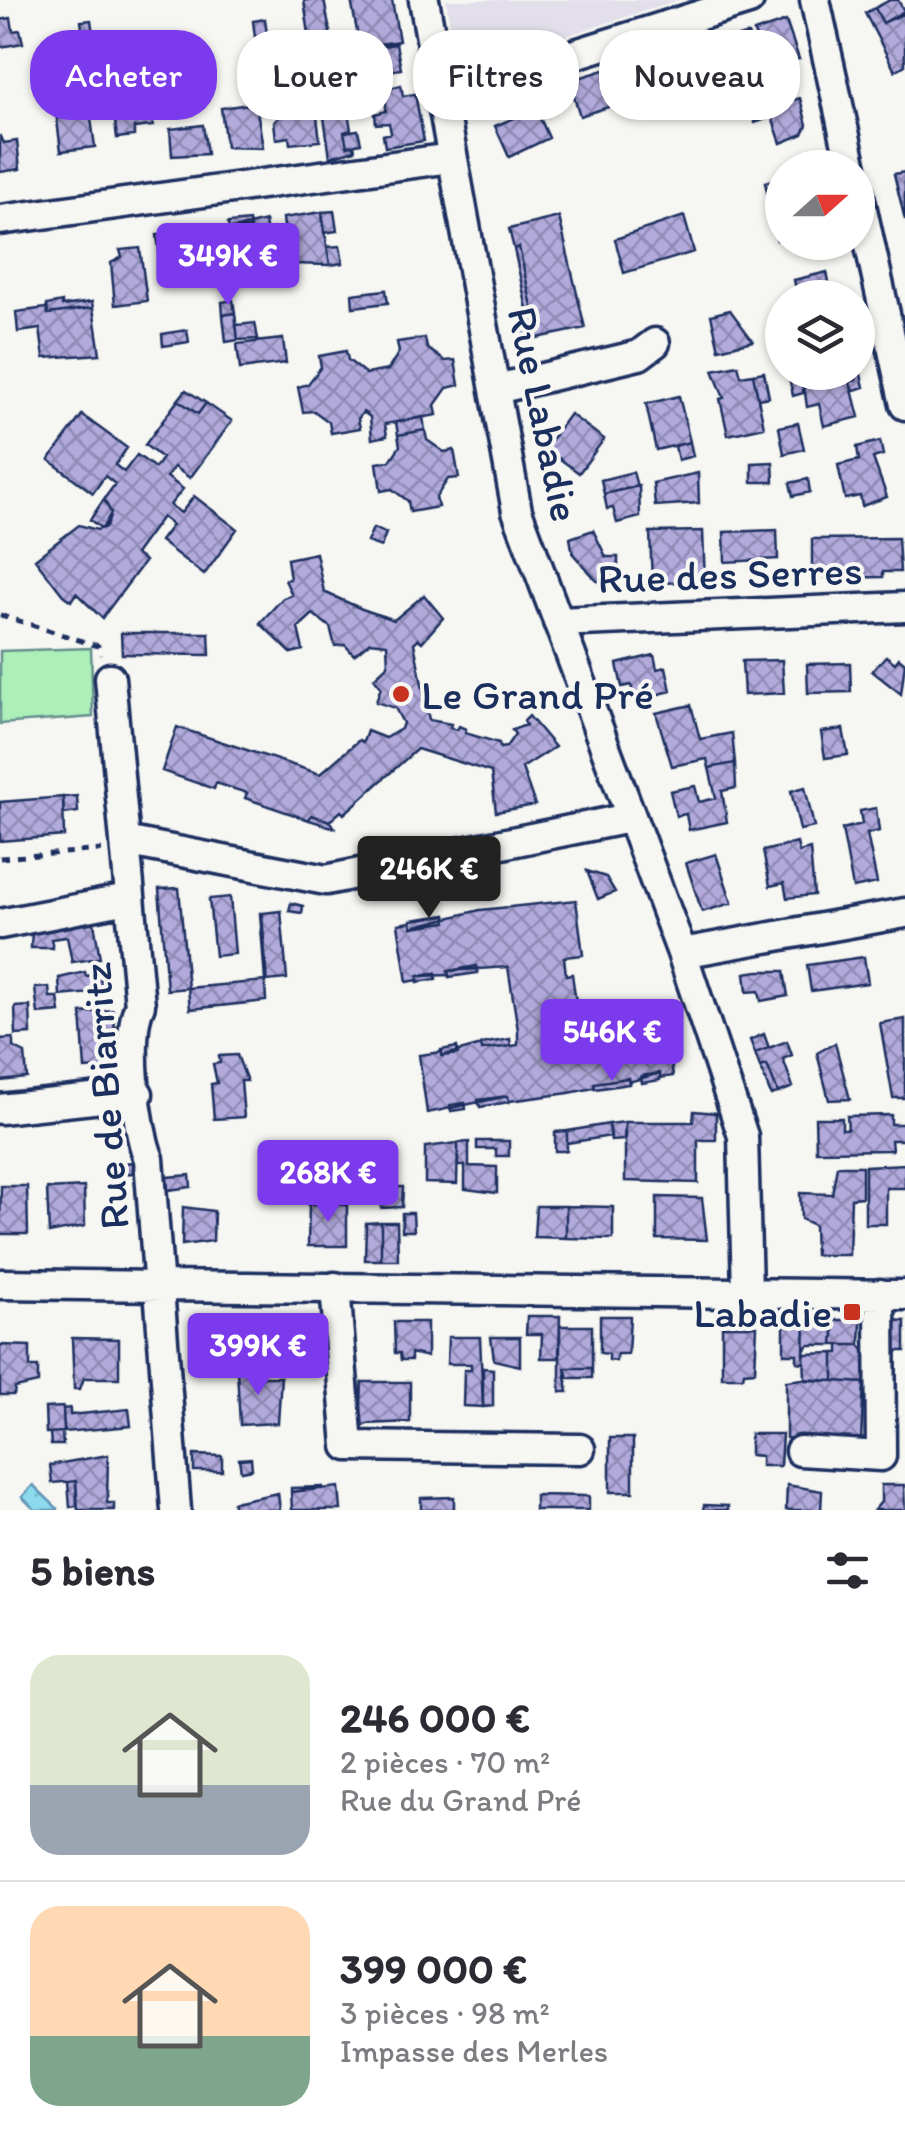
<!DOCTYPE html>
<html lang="fr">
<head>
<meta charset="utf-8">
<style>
  body { margin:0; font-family:Itim,sans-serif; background:#f2f2f3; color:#2b2b33; height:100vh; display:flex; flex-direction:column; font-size:38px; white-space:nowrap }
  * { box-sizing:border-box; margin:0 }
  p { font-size:32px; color:#7c7c81 }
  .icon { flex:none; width:55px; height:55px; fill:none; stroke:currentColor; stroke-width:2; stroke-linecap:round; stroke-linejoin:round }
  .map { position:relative; height:1510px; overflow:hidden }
  .side { display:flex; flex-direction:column; background:#fff; flex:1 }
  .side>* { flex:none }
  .top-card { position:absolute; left:30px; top:30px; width:845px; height:90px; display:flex; gap:20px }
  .needle { width:65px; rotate:69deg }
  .tools { position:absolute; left:765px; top:150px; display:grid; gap:20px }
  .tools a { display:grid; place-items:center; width:110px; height:110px; border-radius:50%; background:#fff; box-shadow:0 2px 8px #0004; font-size:50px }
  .price { position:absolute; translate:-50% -85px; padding:0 22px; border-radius:10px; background:#7c3aed; color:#fff; font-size:32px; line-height:65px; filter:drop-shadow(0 2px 5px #0008) }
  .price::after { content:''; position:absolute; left:50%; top:60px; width:30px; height:22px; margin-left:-15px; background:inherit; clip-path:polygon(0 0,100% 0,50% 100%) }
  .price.active { background:#222; color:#fff }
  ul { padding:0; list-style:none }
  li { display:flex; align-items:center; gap:30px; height:250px; padding:0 30px }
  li+li { border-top:2px solid #e1e1e2 }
  li span { display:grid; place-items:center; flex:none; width:280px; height:200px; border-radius:30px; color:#555 }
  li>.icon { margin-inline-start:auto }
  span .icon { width:120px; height:120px; fill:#fffc; stroke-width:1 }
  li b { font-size:42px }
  h2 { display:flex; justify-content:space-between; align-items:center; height:120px; padding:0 30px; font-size:42px }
  .tag { padding:0 35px; border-radius:40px; background:#fff; box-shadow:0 2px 8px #0004; font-size:35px; line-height:90px }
  .tag.active { background:#7c3aed; color:#fff }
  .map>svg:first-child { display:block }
  .built { fill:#e2dfeb }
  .green { fill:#adefb9; stroke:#648f8c; stroke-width:2.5 }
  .water { fill:url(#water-ripples); stroke:#5f95b4; stroke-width:2.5 }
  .building { fill:url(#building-cross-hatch); stroke:#1b2f5e; stroke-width:2.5 }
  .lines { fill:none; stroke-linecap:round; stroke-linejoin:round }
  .minor-casing { stroke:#1b2f5e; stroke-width:35 }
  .path { stroke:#1b2f5e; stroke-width:5; stroke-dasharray:8 8; stroke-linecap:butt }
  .minor { stroke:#f6f6f2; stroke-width:28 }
  .poi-dot { fill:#c8321e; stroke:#f6f6f2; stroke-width:4 }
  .labels { text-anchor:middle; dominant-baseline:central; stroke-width:8; stroke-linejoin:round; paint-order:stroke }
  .street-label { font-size:42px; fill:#1b2f5e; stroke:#f6f6f2 }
  .poi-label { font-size:42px; fill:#1b2f5e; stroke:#f6f6f2; text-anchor:start }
</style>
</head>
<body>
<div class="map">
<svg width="905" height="1510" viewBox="0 0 905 1510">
  <defs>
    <pattern id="water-ripples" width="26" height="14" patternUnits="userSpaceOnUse" patternTransform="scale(2.5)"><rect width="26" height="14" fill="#8dd9ed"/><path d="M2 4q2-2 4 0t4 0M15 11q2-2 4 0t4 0" fill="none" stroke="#79bbce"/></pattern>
    <pattern id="building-cross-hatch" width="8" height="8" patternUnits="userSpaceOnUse" patternTransform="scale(2.5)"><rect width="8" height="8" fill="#b2aadb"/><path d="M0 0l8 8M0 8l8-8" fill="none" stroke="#908bb5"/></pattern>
  </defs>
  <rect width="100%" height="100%" fill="#f6f6f2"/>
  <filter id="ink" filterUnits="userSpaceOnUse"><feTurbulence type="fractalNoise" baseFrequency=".01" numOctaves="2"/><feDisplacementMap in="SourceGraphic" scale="20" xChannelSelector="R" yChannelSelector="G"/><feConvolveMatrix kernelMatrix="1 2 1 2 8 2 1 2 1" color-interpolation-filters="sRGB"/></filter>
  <g filter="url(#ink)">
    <path class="built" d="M446,0H680L467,67L455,59Z"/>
    <path class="green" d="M91,648L93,717L0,724V651Z"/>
    <path class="water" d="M33,1485L58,1509V1510H35L22,1497Z"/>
    <path class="building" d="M304,0H324L334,52L312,55Z
      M351,0H392L399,41L360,47Z
      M890,0H898L904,11L883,23L875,8Z
      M875,8L883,23L905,13V65L895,71L865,13Z
      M11,18L13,31L20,30L23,43L0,47V20Z
      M265,19L267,35L255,37L253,21Z
      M91,20L94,41L84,42L81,21Z
      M786,21L799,59L766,69L754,32Z
      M748,34L757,62L735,69L740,85L729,89L715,44Z
      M396,44L401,69L375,73L371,48Z
      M88,49V58L77,59L76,50Z
      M692,55L700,83L673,92L665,64Z
      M313,63L322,116L317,117L320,141L290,144L289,137L276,139L274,122L281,115L278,91L288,90L286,78L300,77L298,66Z
      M623,64L634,99L580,116L569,81Z
      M298,66L300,77L286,78L285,68Z
      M145,72L153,126L134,128V136L117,138L111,90L117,89L116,76Z
      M782,72L788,89L769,95L762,78Z
      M85,76L95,147L61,151L52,81Z
      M762,78L766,88L752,92L749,82Z
      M401,85L403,96L415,94L424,141L385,147L383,135L391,133L389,123L376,124L375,114L386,111V89Z
      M781,92L785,103L800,98L807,125L803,134L781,143L772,117L755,123L748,103Z
      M718,96L724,114L706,120L701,102Z
      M346,99L351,130L344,132L347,146L354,145L355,150L330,157L322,104Z
      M256,103L263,148L226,147L221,108Z
      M536,109L549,138L509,157L495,126Z
      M203,125L207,154L172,156L170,129Z
      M358,130L361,143L347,146L344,132Z
      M0,135L4,143L17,141L20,169L0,172Z
      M905,172V220L894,174Z
      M782,177V239L777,240L765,182Z
      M334,211L337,231L324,233L322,212Z
      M322,212L330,265L288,264L283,218Z
      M684,216L694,252L624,273L615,239Z
      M559,217L585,328L523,341L519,320L534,316L519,247L514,249L509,229Z
      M249,221L250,228L229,231L228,223Z
      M265,221L270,261L236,262L234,247L223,248L221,232Z
      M210,229L214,255L204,256L200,230Z
      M200,230L207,277L198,279L196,267L162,272L157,235Z
      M340,246L343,263L330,265L327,247Z
      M519,247L534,316L529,318L514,249Z
      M140,248L147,301L115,305L111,263L122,257L120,250Z
      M827,272L832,298H798L794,280Z
      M386,290L388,303L353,307L352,294Z
      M233,300L235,313L223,315L222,302Z
      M62,302V306L92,302L93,308L48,314L47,305Z
      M47,308L48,314L93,308L100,354L44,358L40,329L18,332L16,312Z
      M730,310L753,341L719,349L711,315Z
      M235,313L238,340L226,342L223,315Z
      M255,323L258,339L238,340L236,325Z
      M187,330L189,342L163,346L162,334Z
      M425,338L427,348L445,361L455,360L459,385L447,388L435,405L437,415L385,424L387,436L372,439L370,417L363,412L358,419L360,428L331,433L329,422L314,411L303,412L298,387L308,384L321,367L319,356L346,351L348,360L366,374L388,370L399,352L397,342Z
      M283,339L286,363L240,369L237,344Z
      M858,362L864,387L852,391L850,382L856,380Z
      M738,365L741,376L753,374L764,427L728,435L720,399L724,398L713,370Z
      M764,372L769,397L758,399L753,374Z
      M788,372H802L803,393L793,396Z
      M802,372H854L856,380L850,382L859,417L824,426L819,404L807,407Z
      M186,390L206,403L198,414L178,400Z
      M679,396L690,442L656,450L646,404Z
      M178,400L198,414L206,403L232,421L190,478L174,467L167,477L183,489L170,505L181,513L194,496L237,529L204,575L160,541L172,525L162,517L135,554L145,561L102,618L76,593L71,601L63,595L35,559L79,525L97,530L106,527L111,513L104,499L115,484L105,476L93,493L49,460L82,415L127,448L115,465L124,472L137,455L155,468L162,458L145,445Z
      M570,414L604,439L579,473L545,448Z
      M423,417L425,430L398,435L396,422Z
      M798,423L804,449L784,454L779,427Z
      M425,430L427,440L444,452L454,450L459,478L448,479L436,497L438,507L410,512L408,501L392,489L381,491L377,463L390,461L400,446L398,435Z
      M880,441L883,455L873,458L887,497L862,506L860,496L845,499L838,465L859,460L857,447Z
      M690,442L693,456L678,460L675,446Z
      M773,462L774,482H752V463Z
      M633,472L637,486L604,494L601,480Z
      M698,473L699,503L655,506L653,483Z
      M808,479L810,492L793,496L790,483Z
      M639,486L640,517L617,523L613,508L607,509L604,494Z
      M104,499L111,513L102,529L90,520Z
      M373,528L386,533L381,547L367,542Z
      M593,530L606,557H618V584L597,581L573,554L570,538Z
      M777,530L778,559L725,562L724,532Z
      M703,531L705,582L652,583L650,532Z
      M898,538L900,572H883V577L825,578L824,573L812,574V539Z
      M316,553L324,592L362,609L394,620L424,595L443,618L422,642L418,639L414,643L429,720L451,724L450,728L457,730L459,726L466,729L465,733L499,743L500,748L506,747L515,734L512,730L526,725L524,721L529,716L555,747L522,768L535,805L496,812L491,772L417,749L344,814L341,811L330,821L311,815L309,820L245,798L247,793L216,783L214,789L162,771L177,727L320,774L359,740L363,742L367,731L385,738L401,729L403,723L395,708L376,702L381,687L374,678L388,665L387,644L370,642L354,655L345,645L335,646L330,627L313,614L298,628L303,650L291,653L260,623L283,598L292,595L285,580L290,579L287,559Z
      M121,633H209L210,655L122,654Z
      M654,655L657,669L666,667L671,691L635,700L631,685L622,687L617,664Z
      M886,656L895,663L899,658L905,663L901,694L872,671Z
      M782,660L784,693L744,695L742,661Z
      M850,663L851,692L808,693L807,664Z
      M691,705L700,739L732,733L735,763L709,768L707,759L672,766L656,713Z
      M843,729L848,755L825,758L821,732Z
      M735,763L736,788L722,791L727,822L689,830L686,814L676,816L670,791L695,786L699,802L716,798L709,768Z
      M805,787L814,827L800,830L791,791Z
      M77,796L78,812L64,814L63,797Z
      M63,797L64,836L0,841V802Z
      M876,808L879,831L867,834L877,883L853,888L842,829L862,824L860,811Z
      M311,815L330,821L335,828L309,820Z
      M797,843L799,852L810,849L814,895L787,898L784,883L770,886L763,851Z
      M716,854L732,903L702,912L686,863Z
      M587,871L606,877L615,892L598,899Z
      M179,888L188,988L167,990L159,889Z
      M230,897L235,954L215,956L209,899Z
      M576,900L583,955L564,957L566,975L572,974L577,1009L571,1010L575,1032L589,1029L590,1034L634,1023V1028L665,1018L673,1076L660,1078V1073L629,1082L628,1078L594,1083V1088L569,1093L509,1101L508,1096L427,1113L419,1055L442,1052V1056L481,1045L482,1050L518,1045V1030L508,967L448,971L449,975L418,976V980L407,982L398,924L411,922L412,927L480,910Z
      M291,903L303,906L302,913L289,911Z
      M281,911L287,979L267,981L262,913Z
      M260,913H262L267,981H265Z
      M446,915L447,922L412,927L411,920Z
      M93,917L100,958L72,962L67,937L51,939L53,948H31L32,929Z
      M864,957L868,983L811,991L807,965Z
      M477,966L478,973L449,977L448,971Z
      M758,971H784L788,996L761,1001L759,991L747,992L745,973Z
      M85,972L86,976L101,974V992L60,996L59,978Z
      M436,973V979L418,982V976Z
      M265,981L266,1001L190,1009L188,988Z
      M49,987L50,997H58L60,1012L38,1014L35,988Z
      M30,1006L31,1034L16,1035L15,1007Z
      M113,1010L119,1067L85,1069L81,1013Z
      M652,1018V1025L634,1028V1021Z
      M905,1019V1098H893L880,1023Z
      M622,1023L623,1029L590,1034L589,1028Z
      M764,1034L769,1048L755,1053L750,1040Z
      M13,1038V1047L25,1053L27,1078L0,1081V1039Z
      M510,1039L511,1046L482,1050L481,1044Z
      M787,1041L792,1055L783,1059L793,1087L778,1093L767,1065L760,1067L755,1053Z
      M835,1043L850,1099L829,1100L817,1053Z
      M457,1047L458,1054L442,1056L441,1050Z
      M237,1055L247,1081H241L244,1117L214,1119L211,1084L217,1083L213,1064L220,1063L219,1056Z
      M767,1065L778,1093L771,1095L760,1067Z
      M660,1073V1080L642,1083L641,1076Z
      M628,1078L629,1084L595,1089L594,1083Z
      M508,1096L509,1102L480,1107L478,1100Z
      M465,1103L466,1109L451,1111L450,1105Z
      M694,1111L716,1113V1140H698V1183L625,1181V1122H693Z
      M891,1115V1124H905V1140H891L892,1150L816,1151L815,1118H842V1129H848L847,1116Z
      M625,1122L624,1140L611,1141L609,1124Z
      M609,1124L611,1136L567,1143V1131Z
      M567,1131V1151H555V1132Z
      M477,1141H509V1156H496V1149H477Z
      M469,1142V1166L497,1167V1193L465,1189V1166H458V1143Z
      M458,1143L457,1184L425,1183V1147Z
      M133,1162V1173L108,1175V1165Z
      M308,1162L307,1185H292V1163Z
      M905,1164V1188H886V1224H865V1166Z
      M837,1166H862V1197L851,1198L849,1255H815L814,1225L801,1219L800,1193L832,1194Z
      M353,1169L366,1170L365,1187L353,1188Z
      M190,1175L191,1187L168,1190L167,1177Z
      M1,1186H27L28,1234H0Z
      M84,1187L85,1226L49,1233L47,1189Z
      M381,1187H403L402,1207L381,1208Z
      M657,1197L702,1198L707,1240L657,1239Z
      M309,1204L347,1205V1246H308Z
      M536,1206H566V1238L534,1237Z
      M566,1206L613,1207V1239L566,1238Z
      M183,1207L214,1211L213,1241L182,1245Z
      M402,1213H413L414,1231H402Z
      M381,1222H397L398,1260H381Z
      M381,1222V1260H365L366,1223Z
      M527,1316H560L559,1358H541L542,1334H526Z
      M600,1316H630L628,1354H617L616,1361L609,1360V1354L600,1353Z
      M784,1319L805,1320L804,1363L797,1362V1354H784Z
      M805,1320H835L833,1345H809L804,1351Z
      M835,1320H861L860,1345H833Z
      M889,1320L905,1321V1351H894Z
      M394,1322H427V1357L411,1353V1360H401L400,1353H395Z
      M560,1326H592V1368H565L568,1392H560Z
      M722,1326H757L755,1371L744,1372L743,1377H722Z
      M448,1337H480L483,1407L463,1406L464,1370H471V1364H447Z
      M491,1337H520V1366L494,1360Z
      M72,1338L119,1339V1378H84L80,1389H74Z
      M0,1345L30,1346V1367H38V1383L15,1388L14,1395H0Z
      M839,1345H860L864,1350L866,1383L834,1381V1353H839Z
      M834,1353V1381L805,1380L804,1354Z
      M483,1368L493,1369V1406L483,1407Z
      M565,1368H592V1378H568Z
      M255,1369L257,1377H281L278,1423L240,1425L237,1370Z
      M803,1379L864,1383L861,1440L786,1438V1381Z
      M362,1382H410V1422L366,1424L360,1429Z
      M63,1407L64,1432L46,1433L45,1408Z
      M70,1408V1415L129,1409L131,1426L64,1432L63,1409Z
      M62,1432L63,1445H51L50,1433Z
      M750,1434H782L780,1466H761V1456L750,1455Z
      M610,1438H633V1492H610Z
      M108,1455L107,1503H114V1510H78L76,1481L52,1483L50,1465Z
      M194,1455L222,1456V1471H194Z
      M251,1458L252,1469L241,1471L239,1459Z
      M76,1481L77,1506L70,1507L68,1482Z
      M787,1485L822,1491L821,1510H786Z
      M881,1485H904L905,1510H874L881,1502Z
      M324,1487L291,1492V1488Z
      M339,1487L341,1510H292L291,1492Z
      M278,1493L280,1510H233V1502Z
      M535,1495L589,1496V1510H535Z
      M454,1497V1510H421V1498Z
      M704,1505L728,1506V1510H703Z"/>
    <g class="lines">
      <defs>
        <path id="minor" d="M424,0L517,511L682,953L743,1136L747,1291
          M815,0L852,168
          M440,96L749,0
          M858,191L905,405
          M0,220L451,158
          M497,389L639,355L655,343
          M558,622L905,607
          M110,678L140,1005C125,1033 136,1129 149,1159L176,1510
          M125,841L326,880L629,818
          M0,924L128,899
          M682,953L905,913
          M0,1109L138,1094
          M0,1284L905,1295
          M335,1287L348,1446L580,1449
          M800,1451L881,1456L880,1294"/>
      </defs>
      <use href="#minor" class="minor-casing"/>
      <path class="path" d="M0,615L98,646L101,655
        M0,858L102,850"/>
      <use href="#minor" class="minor"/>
    </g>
  </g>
  <g class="poi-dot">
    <circle cx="401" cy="694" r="10"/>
    <rect x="842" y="1302" width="20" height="20" rx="5"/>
  </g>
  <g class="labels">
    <g class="street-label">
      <text transform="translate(544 414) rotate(78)">Rue Labadie</text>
      <text transform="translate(730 574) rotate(-2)">Rue des Serres</text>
      <text transform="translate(105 1096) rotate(-94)">Rue de Biarritz</text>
    </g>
    <g class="poi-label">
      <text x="421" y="694">Le Grand Pré</text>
      <text x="832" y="1312" text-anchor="end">Labadie</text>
    </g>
  </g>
</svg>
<div class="tools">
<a><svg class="needle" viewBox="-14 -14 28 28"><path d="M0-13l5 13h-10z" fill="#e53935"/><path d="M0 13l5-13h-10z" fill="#7c7c81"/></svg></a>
<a><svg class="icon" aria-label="layers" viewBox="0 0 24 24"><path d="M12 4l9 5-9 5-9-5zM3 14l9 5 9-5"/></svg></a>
</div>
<b class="price" style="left:228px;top:308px">349K €</b>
<b class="price active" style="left:429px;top:921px">246K €</b>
<b class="price" style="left:612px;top:1084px">546K €</b>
<b class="price" style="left:328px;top:1225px">268K €</b>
<b class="price" style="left:258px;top:1398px">399K €</b>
<div class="top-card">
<a class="tag active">Acheter</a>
<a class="tag">Louer</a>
<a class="tag">Filtres</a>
<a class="tag">Nouveau</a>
</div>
</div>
<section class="side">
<h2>5 biens<svg class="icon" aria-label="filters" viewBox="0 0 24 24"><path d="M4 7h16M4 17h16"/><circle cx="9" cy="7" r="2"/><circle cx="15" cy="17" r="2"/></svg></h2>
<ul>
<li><span style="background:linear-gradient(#dfe7d0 65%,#9aa5b1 0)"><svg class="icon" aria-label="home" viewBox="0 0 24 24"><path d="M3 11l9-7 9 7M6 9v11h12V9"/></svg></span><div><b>246 000 €</b><p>2 pièces · 70 m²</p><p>Rue du Grand Pré</p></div></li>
<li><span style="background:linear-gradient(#ffd9b3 65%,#7fa58c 0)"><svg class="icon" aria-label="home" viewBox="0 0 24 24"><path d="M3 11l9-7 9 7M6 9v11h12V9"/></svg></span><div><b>399 000 €</b><p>3 pièces · 98 m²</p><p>Impasse des Merles</p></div></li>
</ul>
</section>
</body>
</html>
